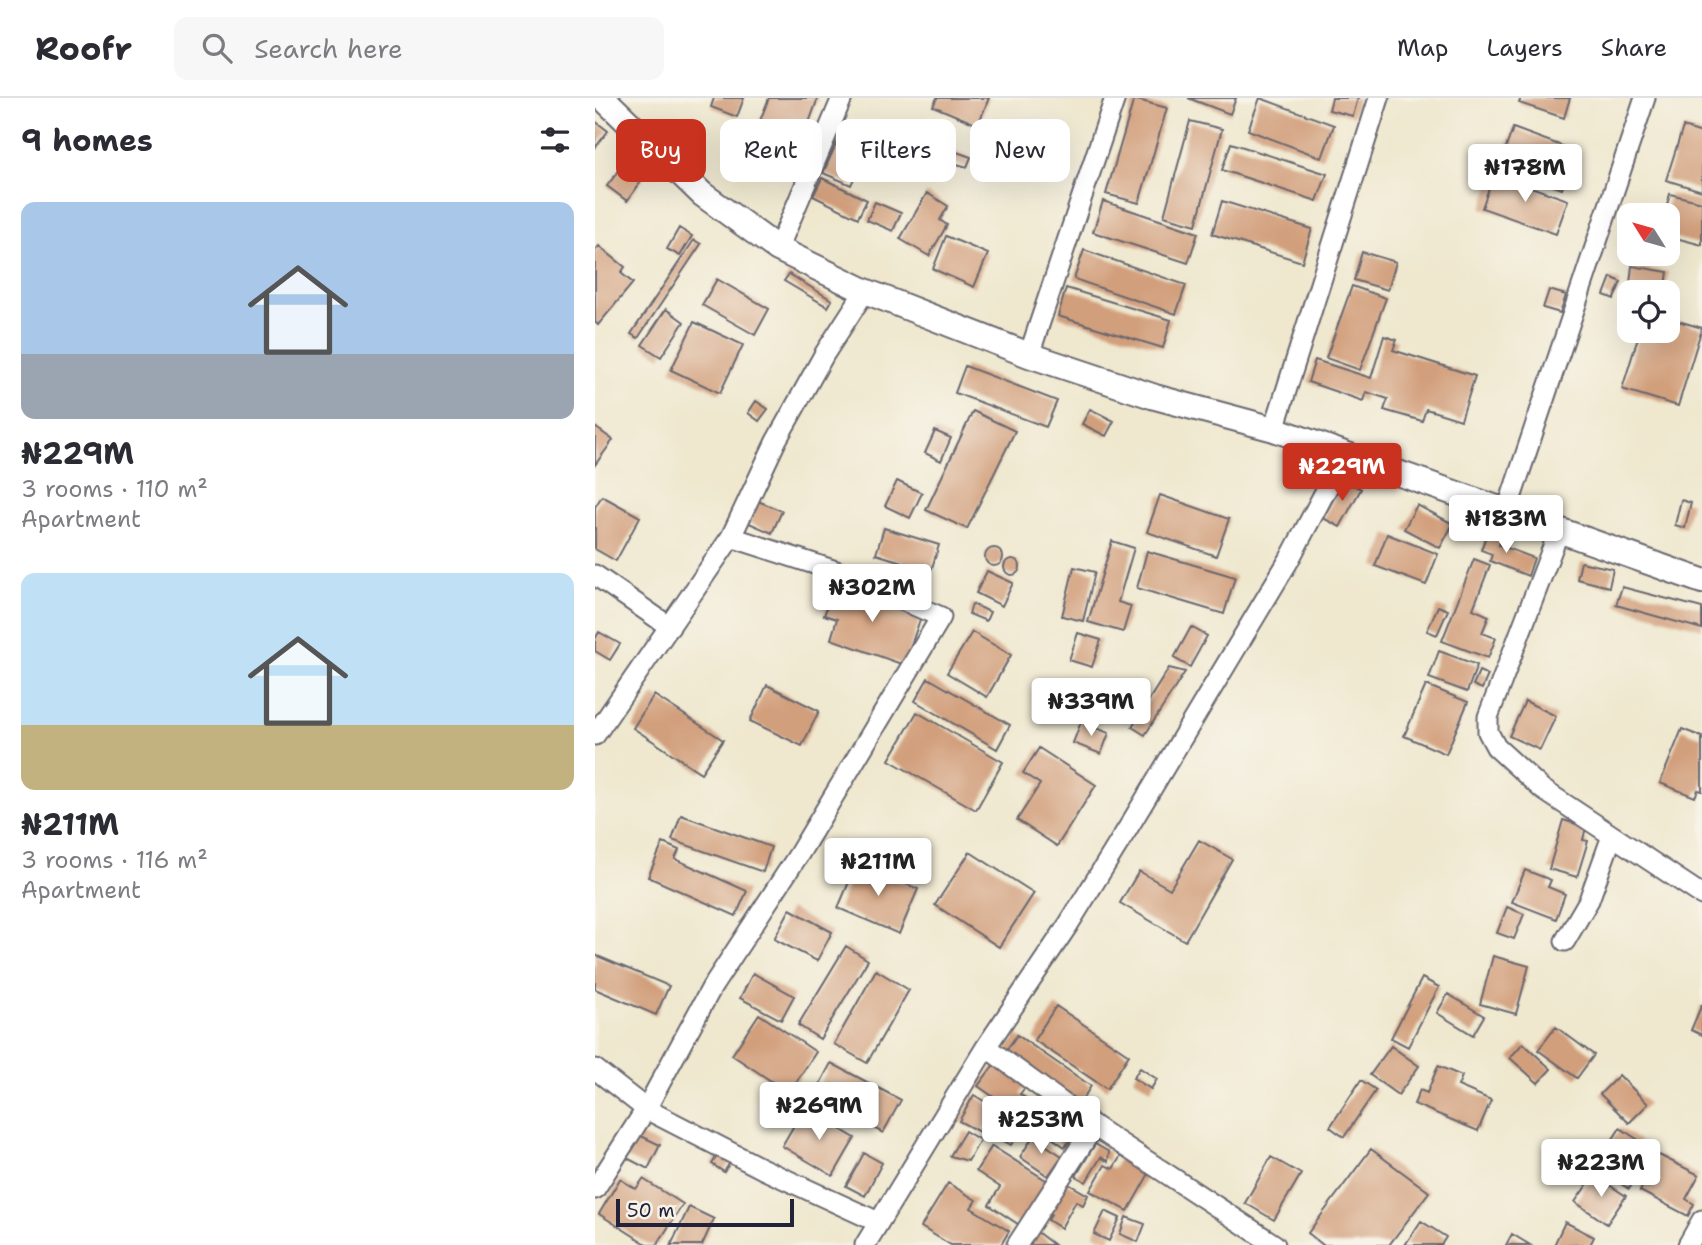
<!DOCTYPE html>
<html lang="en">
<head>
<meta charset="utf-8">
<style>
  body { margin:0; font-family:"Shantell Sans",sans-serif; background:#f7f7f7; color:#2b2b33; height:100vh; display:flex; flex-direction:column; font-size:26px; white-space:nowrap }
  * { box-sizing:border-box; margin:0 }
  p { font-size:23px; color:#7c7c81 }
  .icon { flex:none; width:38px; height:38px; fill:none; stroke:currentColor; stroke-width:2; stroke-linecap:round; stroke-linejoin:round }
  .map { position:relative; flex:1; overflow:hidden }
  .panel { display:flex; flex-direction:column; background:#fff; width:595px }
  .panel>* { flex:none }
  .banner { position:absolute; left:21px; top:21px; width:665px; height:63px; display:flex; gap:14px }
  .needle { width:46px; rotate:307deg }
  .tools { position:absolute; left:1022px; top:105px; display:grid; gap:14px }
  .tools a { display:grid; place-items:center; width:63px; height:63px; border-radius:14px; background:#fff; box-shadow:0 7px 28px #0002; font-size:35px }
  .scale { position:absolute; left:21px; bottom:18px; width:178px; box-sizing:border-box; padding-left:7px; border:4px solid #22223b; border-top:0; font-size:19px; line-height:24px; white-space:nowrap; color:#22223b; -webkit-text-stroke:5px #f7f3e8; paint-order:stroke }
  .price { position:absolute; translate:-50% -60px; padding:0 16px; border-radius:7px; background:#fff; color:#222; font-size:23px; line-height:46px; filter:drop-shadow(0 2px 4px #0008) }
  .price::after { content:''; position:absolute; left:50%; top:42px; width:21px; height:16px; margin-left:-10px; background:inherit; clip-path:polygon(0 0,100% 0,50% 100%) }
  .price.on { background:#c8321e; color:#fff }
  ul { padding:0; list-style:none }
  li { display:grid; align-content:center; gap:14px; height:371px; padding:0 21px }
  li span { display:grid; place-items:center; height:217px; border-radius:14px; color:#555 }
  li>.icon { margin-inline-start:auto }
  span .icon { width:126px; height:126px; fill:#fffc; stroke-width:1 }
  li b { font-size:30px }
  h2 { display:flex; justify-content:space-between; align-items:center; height:84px; padding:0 21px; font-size:30px }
  .tag { padding:0 24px; border-radius:14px; background:#fff; box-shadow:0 7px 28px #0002; font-size:24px; line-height:63px }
  .tag.on { background:#c8321e; color:#fff }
  header { display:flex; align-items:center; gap:42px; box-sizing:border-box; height:98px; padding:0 35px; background:#fff; border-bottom:2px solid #e1e1e2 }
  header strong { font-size:33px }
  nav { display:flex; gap:38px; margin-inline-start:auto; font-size:24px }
  .search { width:490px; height:63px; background:#f7f7f7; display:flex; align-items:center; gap:18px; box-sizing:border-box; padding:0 24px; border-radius:14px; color:#7c7c81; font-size:26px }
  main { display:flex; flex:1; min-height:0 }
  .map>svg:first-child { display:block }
  .building { fill:#d29f7b }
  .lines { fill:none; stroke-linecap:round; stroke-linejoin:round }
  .minor-casing { stroke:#6a676f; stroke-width:23 }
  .tertiary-casing { stroke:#6a676f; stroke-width:28 }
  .minor { stroke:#fff; stroke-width:19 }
  .tertiary { stroke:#fff; stroke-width:24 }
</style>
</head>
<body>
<header>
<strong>Roofr</strong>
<div class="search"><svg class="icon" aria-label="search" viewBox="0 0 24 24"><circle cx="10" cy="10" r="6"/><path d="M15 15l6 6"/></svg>Search here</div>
<nav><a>Map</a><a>Layers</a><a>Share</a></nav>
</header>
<main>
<section class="panel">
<h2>9 homes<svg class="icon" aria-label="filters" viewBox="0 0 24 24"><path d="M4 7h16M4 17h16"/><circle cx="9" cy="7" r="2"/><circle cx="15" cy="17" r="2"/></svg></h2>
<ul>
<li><span style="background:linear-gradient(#a9c7e8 70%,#9aa5b1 0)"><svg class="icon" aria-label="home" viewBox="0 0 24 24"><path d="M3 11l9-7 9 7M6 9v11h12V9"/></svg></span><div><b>₦229M</b><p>3 rooms · 110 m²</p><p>Apartment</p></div></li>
<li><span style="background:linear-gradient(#bfe0f5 70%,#c2b280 0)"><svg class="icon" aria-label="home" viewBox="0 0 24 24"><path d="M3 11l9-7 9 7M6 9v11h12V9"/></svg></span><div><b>₦211M</b><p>3 rooms · 116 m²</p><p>Apartment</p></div></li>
</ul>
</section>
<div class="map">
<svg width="1107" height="1147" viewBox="0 0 1107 1147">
  <rect width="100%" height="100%" fill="#f7f3e8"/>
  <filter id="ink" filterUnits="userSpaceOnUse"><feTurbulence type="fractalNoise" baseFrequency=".0143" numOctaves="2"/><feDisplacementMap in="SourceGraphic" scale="14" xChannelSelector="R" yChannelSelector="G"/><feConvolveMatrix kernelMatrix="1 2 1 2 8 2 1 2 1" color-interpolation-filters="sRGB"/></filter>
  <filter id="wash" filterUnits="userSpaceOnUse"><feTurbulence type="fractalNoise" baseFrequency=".00686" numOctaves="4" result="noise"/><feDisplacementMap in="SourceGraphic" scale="28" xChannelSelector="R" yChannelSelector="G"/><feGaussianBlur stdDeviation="1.57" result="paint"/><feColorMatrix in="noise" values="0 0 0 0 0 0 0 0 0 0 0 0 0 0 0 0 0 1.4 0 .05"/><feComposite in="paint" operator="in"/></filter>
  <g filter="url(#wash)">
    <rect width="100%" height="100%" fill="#efe8cf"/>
    <g id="blocks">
      <path class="building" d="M119,0H149L142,19L116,9Z
        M174,0H223L207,44L163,28Z
        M342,0H394L383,27L338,8Z
        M593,0H641L635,16Z
        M665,0L739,27L727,60L653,32Z
        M737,0H763L758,18L734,12Z
        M926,0H975L969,20L924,5Z
        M539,1L572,10L544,105L511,96Z
        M309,21L336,34L322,65L294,52Z
        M0,23L13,33L0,50Z
        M595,23L627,31L601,127L569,118Z
        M1088,29L1107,35V93L1071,82Z
        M918,30L981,53L967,91L904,69Z
        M141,38L153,43L144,63L132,57Z
        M242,44L270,57L256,87L228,75Z
        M636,45L732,76L722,103L627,72Z
        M359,53L376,59L372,69L355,64Z
        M28,67L48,81L32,103L12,88Z
        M899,76L973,102L961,136L887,110Z
        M227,80L272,102L263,120L218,98Z
        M332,95L353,108L345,122L352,127L334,158L305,141Z
        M1075,96L1107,104V147L1073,138V117H1069Z
        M508,103L603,135L593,165L498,134Z
        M627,103L717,131L707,164L617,136Z
        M280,104L306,115L298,133L272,122Z
        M84,130L97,138L85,158L72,151Z
        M351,138L393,156L379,189L338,171Z
        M99,142L106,146L43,240L36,236Z
        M4,148L30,169L26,175L38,185L3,227L0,224V153Z
        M489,152L591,187L581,216L479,181Z
        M767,154L801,164L793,192L759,182Z
        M1037,168L1073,174L1070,194H1034Z
        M194,176L237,202L233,209L189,183Z
        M1016,179L1026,184L1019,201L1009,197Z
        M122,181L174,211L160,237L107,207Z
        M757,188L791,200L765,272L731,260Z
        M471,190L576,222L568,250L463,218Z
        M954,192L971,197L965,215L948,210Z
        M71,211L89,224L66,259L47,247Z
        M1073,220L1107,230L1083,308L1027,291L1045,233H1073Z
        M99,224L148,247L125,295L76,272Z
        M789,238L802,242L798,252L880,278L866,322L831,311L827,323L789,312L793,301L771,294L768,303L713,284L720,262L776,280Z
        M370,268L462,303L451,329L360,295Z
        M161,303L173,311L164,323L153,315Z
        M495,311L519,323L511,338L487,326Z
        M378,313L420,333L372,431L331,412Z
        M0,329L18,342L0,367Z
        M340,333L356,340L346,363L330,355Z
        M749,382L766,391L745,429L728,420Z
        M302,383L327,395L315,420L290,408Z
        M565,397L634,421L621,458L552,434Z
        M7,398L45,419L21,463L0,451V409Z
        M1086,402L1096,405L1090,430L1080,427Z
        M163,403L187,413L177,435L154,425Z
        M822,407L858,426L845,450L809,431Z
        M289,430L344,447L336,473L281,456Z
        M893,432L908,437L904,447L939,460L933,478L895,463L897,456L886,452Z
        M792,436L843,456L831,487L780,468Z
        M517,443L539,450L523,504L536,508L528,534L493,524Z
        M390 459a9 9 0 1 1 18 0a9 9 0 1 1-18 0Z
        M552,453L640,479L629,516L542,490Z
        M879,461L895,467L878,511L894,518L887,535L901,540L893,560L847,543Z
        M409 469a8 8 0 1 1 16 0a8 8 0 1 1-16 0Z
        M986,464L1018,471L1014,489L982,481Z
        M479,469L500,474L488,523L467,518Z
        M392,473L418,485L407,508L381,495Z
        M241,486L327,516L309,567L236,541L242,521L229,517Z
        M1027,489L1107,510V531L1021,507Z
        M377,506L395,514L391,523L374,516Z
        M843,508L853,512L842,537L832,533Z
        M596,529L612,538L595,569L579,560Z
        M4,534L25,546L15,562L0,553V541Z
        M377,534L416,557L392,599L352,575Z
        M483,535L506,542L497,569L474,562Z
        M844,553L882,567L872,594L834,580Z
        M574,570L590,574L550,637L537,629Z
        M884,573L893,577L887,591L878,587Z
        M333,580L415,627L402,651L320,603Z
        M172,587L224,613L207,648L155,623Z
        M831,587L873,604L851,656L809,638Z
        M59,597L128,642L106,675L38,630Z
        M930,603L961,618L945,652L914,638Z
        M322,614L408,664L381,712L294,662Z
        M486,624L514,635L506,656L478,645Z
        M1087,631L1107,639V693L1103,692L1100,699L1065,685Z
        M444,650L501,687L462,748L422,722L445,686L428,675Z
        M86,717L176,749L168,774L77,742Z
        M968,722L991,729L988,742L993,743L982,779L954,771Z
        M604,742L637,761L590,843L525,805L544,773L575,791Z
        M68,745L84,752L80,761L152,793L141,818L53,779Z
        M375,754L439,795L404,849L340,807Z
        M262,765L323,791L304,836L243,810Z
        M930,772L956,782L953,789L970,796L961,821L917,804Z
        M912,809L929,816L919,841L902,835Z
        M195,811L237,834L222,863L179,841Z
        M251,848L273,862L225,941L203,927Z
        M0,857L74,888L61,917L0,891Z
        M898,858L934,868L921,916L885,906Z
        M281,872L314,892L272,965L239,946Z
        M158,875L199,898L186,922L145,900Z
        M827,880L844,889L813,949L796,940Z
        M853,896L889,918L878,937L842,915Z
        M1107,906V937L1096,932Z
        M461,908L534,957L512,991L439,942Z
        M164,916L221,954L194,995L137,957Z
        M961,929L999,957L982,980L943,952Z
        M422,937L496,988L485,1005L410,954Z
        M928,945L956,971L943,985L915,960Z
        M796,948L824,968L803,997L775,977Z
        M401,964L432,987L425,996L480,1034L470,1049L383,988Z
        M236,965L306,1002L288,1035L218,999Z
        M843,968L867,978L863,988L896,1002L883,1033L819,1006L825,992L832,995Z
        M545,970L562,981L556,991L538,980Z
        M1024,977L1053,1006L1034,1025L1005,996Z
        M766,982L781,992L749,1039L735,1029Z
        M379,997L400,1010L386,1035L364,1023Z
        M209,1010L260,1040L238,1078L187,1048Z
        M406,1018L427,1030L416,1047L395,1035Z
        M1025,1030L1045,1043L1032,1064L1046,1073L1034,1091L1000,1069Z
        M370,1033L385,1042L373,1063L355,1058Z
        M42,1036L65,1047L53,1071L30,1059Z
        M438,1039L467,1058L453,1078L425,1059Z
        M500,1046L514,1054L513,1064L506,1059L491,1084L481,1078Z
        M397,1048L454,1084L426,1128L394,1107L405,1089L381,1073Z
        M776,1051L834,1094L794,1147H728L713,1135Z
        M124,1055L136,1063L129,1074L117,1066Z
        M269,1055L287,1065L270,1098L251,1088Z
        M527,1056L556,1072L533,1113L495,1093L510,1067L518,1071Z
        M1064,1057L1104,1077L1091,1101L1099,1106L1093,1118L1045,1093Z
        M676,1059L706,1076L679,1122L650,1105Z
        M999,1077L1031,1098L1012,1126L980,1104Z
        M25,1081L41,1091L48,1081L88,1106L62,1147H53L4,1116Z
        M470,1084L493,1097L488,1107L481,1103L466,1130L453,1122L456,1117L452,1115Z
        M353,1085L381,1102L376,1110L414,1133L406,1147H356L326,1129Z
        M94,1109L119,1121L107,1147H76Z
        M510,1113L525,1120L514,1143L499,1136Z
        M531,1119L550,1126L543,1144L525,1136Z
        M826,1123L851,1139L846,1147H810Z
        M970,1124L999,1139L995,1147H959Z
        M442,1134L459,1147H433Z
        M917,1136L935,1147H911Z"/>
    </g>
  </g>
  <g filter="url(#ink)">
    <use href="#blocks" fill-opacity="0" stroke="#6a676f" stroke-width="2"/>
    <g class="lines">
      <defs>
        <path id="minor" d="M183,151L247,0
          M434,257L520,0
          M679,331L784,0
          M911,415L1050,0
          M964,433L893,619V634L901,649L947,691L1107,797
          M0,477L75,529
          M0,637L136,439L181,343L230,255L270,193
          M970,843L994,802L1017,738
          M391,949L499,1028L680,1147
          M0,971L51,1011L168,1071L283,1124
          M0,1091L51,1011L117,889L204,756L346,519L241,473L136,439
          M270,1147L391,949L473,827L533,730L694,462L750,356
          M422,1147L499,1028
          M1093,1147L1107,1122"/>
        <path id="tertiary" d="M8,0L107,96L183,151L270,193L434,257L560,299L679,331L1107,483"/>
      </defs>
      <use href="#minor" class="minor-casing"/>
      <use href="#tertiary" class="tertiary-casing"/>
      <use href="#minor" class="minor"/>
      <use href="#tertiary" class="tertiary"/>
    </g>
  </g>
</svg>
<div class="tools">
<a><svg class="needle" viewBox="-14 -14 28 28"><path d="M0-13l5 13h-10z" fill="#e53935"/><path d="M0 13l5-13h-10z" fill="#7c7c81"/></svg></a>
<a><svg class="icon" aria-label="locate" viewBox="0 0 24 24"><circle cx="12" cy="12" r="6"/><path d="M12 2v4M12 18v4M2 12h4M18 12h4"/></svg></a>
</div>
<div class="scale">50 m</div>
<b class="price" style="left:930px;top:106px">₦178M</b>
<b class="price on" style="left:747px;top:405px">₦229M</b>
<b class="price" style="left:911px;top:457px">₦183M</b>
<b class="price" style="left:277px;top:526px">₦302M</b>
<b class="price" style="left:496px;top:640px">₦339M</b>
<b class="price" style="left:283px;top:800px">₦211M</b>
<b class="price" style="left:224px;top:1044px">₦269M</b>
<b class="price" style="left:446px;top:1058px">₦253M</b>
<b class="price" style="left:1006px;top:1101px">₦223M</b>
<div class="banner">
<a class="tag on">Buy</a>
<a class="tag">Rent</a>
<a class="tag">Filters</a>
<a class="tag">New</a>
</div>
</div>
</main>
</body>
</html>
